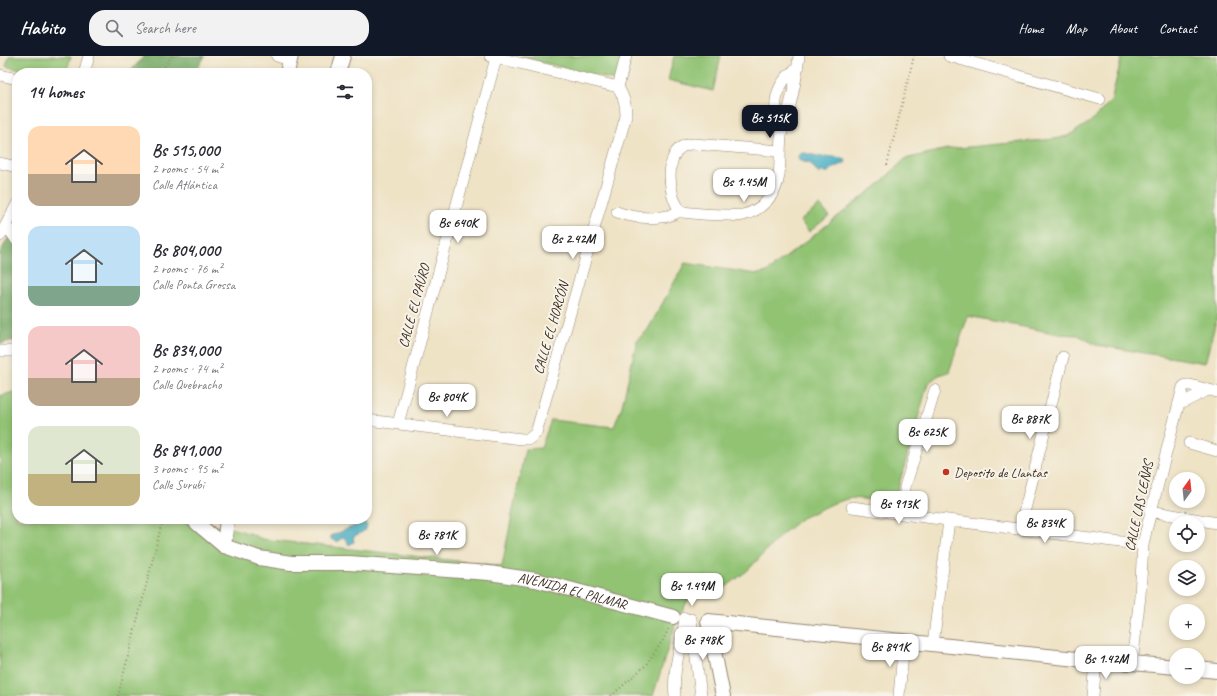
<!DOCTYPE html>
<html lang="en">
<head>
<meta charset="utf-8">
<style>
  body { margin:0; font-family:Caveat,sans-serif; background:#f2f2f3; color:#2b2b33; height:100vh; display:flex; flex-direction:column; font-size:15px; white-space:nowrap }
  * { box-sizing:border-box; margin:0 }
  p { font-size:13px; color:#7c7c81 }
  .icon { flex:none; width:22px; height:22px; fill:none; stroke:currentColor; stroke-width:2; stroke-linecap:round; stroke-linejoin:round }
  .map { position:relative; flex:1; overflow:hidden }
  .side { position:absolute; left:12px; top:12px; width:360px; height:456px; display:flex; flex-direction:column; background:#fff; border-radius:16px; box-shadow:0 2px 6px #0003 }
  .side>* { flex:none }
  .needle { width:26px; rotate:15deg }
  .buttons { position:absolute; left:1169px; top:416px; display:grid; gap:8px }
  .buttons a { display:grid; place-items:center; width:36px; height:36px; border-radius:50%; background:#fff; box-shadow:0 2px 6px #0003; font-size:20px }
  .price { position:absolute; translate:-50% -34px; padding:0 9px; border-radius:8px; background:#fff; color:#222; font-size:13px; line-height:26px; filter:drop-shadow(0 1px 2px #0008) }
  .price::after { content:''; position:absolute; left:50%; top:24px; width:12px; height:9px; margin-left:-6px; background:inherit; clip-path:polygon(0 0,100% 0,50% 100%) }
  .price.active { background:#111827; color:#fff }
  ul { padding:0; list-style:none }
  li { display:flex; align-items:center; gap:12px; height:100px; padding:0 16px }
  li span { display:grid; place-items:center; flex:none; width:112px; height:80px; border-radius:12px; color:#555 }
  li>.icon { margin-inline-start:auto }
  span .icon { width:48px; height:48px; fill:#fffc; stroke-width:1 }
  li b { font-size:17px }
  h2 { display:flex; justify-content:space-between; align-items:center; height:48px; padding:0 16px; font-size:17px }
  header { display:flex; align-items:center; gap:24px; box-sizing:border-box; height:56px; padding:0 20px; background:#111827; color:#fff }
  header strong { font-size:19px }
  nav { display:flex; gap:22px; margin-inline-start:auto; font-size:14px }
  .search { width:280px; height:36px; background:#f2f2f3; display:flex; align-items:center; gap:10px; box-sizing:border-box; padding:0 14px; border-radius:16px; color:#7c7c81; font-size:15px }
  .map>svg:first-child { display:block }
  .green { fill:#91c373; stroke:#667648 }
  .forest { fill:#74a965; stroke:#586a42 }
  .water { fill:#45aec4; stroke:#406c71 }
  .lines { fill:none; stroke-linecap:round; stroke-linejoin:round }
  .minor-casing { stroke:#958672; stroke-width:12 }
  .tertiary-casing { stroke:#958672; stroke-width:16 }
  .path { stroke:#958672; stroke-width:2; stroke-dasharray:1 3; stroke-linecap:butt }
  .minor { stroke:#fff; stroke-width:11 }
  .tertiary { stroke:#fff; stroke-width:14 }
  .poi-dot { fill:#c8321e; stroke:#f7f3e8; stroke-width:1.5 }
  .labels { text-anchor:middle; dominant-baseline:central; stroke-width:4; stroke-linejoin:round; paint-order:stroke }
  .street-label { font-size:14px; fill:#3b2a1e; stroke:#f7f3e8 }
  .poi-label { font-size:14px; fill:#3b2a1e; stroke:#f7f3e8; text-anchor:start }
</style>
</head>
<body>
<header>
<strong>Habito</strong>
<div class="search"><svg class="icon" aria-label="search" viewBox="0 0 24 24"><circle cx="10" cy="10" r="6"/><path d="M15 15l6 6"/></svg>Search here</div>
<nav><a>Home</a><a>Map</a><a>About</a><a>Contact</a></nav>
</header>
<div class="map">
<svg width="1217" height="640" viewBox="0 0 1217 640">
  <rect width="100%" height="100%" fill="#f7f3e8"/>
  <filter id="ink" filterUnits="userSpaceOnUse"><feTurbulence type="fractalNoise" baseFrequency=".025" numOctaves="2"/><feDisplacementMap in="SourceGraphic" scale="8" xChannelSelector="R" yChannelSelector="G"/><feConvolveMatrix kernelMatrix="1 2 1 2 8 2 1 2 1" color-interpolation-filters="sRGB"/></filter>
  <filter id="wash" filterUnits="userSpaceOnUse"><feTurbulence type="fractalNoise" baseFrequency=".012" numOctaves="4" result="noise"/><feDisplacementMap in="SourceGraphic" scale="16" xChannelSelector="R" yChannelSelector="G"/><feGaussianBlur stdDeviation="0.9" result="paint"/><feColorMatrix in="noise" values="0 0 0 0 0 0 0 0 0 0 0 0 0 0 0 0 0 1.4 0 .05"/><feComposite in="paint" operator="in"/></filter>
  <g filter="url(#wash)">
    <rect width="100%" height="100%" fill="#efe3c6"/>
    <path class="green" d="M9,0H71L66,17H30L6,10Z
      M521,0H626L618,22L614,24L524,2Z
      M674,0H721L713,35L668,24Z
      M1122,0H1217V261L1205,307L1096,289L1078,279L1059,278L968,260L949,316L939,319L928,327L894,446L851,442L834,447L802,462L781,479L748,514L718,537L690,540L675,569L653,640H0V340L17,335V463H167L199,469L226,471L249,477L262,483L502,510L525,393L541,392L551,364L614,371L622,350L637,284L647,275L685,207L750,217L758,218L767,216L879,128L905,103L947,93L1054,83L1068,80L1090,66L1111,45Z
      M820,149L829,160L809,176L800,165Z"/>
    <path class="forest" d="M144,0H205L195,17H129Z
      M17,165V283L0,288V197Z"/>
    <path class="water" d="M800,97H804L823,101L825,100C831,101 841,101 845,103L846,106L842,109L839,108L838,111H835L825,118L823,115L819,118L810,107L800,105L798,101Z
      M364,466L367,469C366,477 358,477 353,481L354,486L349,489L344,481L336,486L331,483V480Z"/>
  </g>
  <g filter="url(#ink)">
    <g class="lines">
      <defs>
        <path id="minor" d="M277,0L290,4
          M490,0L618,31
          M949,0L1100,43
          M84,17L89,0
          M0,19L17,23
          M618,31L626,0
          M782,74C780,68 777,61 776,55C774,37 783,21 798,12
          M0,107L17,111
          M617,156C632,162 652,163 668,160C673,159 677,155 682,156C698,158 712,159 728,159C732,159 738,160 743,159C761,155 777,138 779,119C781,104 779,89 782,74C784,68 787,62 788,57C793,38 797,19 799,0
          M680,156C678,151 675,146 673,141C668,122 667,87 694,88L780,95
          M6,169L17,185
          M0,180L17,148
          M0,295H17
          M1178,349L1208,334
          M367,364L522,383H529L536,377L626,60C626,48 624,41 618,31
          M398,368L496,2
          M1189,387L1217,395
          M852,451C949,465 1046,476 1143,489
          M1150,455L1217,467
          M905,459V431L935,334
          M1020,473L1063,301
          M691,563L701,640
          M933,588L949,465
          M1132,607L1140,540L1143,489L1146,475L1183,331L1186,329H1190L1217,336
          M675,640C672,613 682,588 685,562
          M899,640L904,585
          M1093,640L1096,605"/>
        <g id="tertiary">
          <path d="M287,17L291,0"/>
          <path d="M338,17L343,0"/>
          <path id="s1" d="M193,463L199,469L224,490L259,502L291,507H349L489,517L536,524L673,561"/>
          <path d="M224,490L227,463"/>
          <path d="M1198,613L1217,615"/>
          <path d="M723,640L708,565L1096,605L1132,607L1176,611"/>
        </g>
      </defs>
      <use href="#minor" class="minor-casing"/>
      <use href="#tertiary" class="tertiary-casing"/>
      <path class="path" d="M160,17L172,0
        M887,109L914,0
        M11,285L17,272
        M118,640L163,463
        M611,640L645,610L663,584L669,572"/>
      <use href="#minor" class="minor"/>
      <use href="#tertiary" class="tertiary"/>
    </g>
  </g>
  <circle class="poi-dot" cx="946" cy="416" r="4"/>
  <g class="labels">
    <g class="street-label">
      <text transform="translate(414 250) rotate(-75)">CALLE EL PAÚRO</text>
      <text transform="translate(551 272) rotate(-74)">CALLE EL HORCÓN</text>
      <text transform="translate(1139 450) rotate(-78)">CALLE LAS LEÑAS</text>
      <text stroke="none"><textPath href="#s1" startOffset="394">AVENIDA EL PALMAR</textPath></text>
    </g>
    <g class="poi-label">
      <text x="954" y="416">Deposito de Llantas</text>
    </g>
  </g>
</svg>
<div class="buttons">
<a><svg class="needle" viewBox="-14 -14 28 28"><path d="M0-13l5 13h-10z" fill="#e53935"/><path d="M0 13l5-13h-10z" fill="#7c7c81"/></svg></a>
<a><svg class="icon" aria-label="locate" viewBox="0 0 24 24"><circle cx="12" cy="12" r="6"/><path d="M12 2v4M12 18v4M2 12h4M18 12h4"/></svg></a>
<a><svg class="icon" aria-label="layers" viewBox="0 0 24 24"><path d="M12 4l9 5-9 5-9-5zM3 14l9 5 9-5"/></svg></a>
<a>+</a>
<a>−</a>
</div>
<b class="price active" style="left:770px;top:83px">Bs 515K</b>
<b class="price" style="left:744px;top:147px">Bs 1.45M</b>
<b class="price" style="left:458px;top:188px">Bs 640K</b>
<b class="price" style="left:573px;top:204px">Bs 2.42M</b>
<b class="price" style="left:447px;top:362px">Bs 804K</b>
<b class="price" style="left:1030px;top:384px">Bs 887K</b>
<b class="price" style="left:927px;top:397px">Bs 625K</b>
<b class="price" style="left:899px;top:469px">Bs 913K</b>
<b class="price" style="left:1045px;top:488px">Bs 834K</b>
<b class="price" style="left:437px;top:500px">Bs 781K</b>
<b class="price" style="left:692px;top:551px">Bs 1.49M</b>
<b class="price" style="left:703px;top:605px">Bs 748K</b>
<b class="price" style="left:890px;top:612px">Bs 841K</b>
<b class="price" style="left:1106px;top:624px">Bs 1.42M</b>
<section class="side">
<h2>14 homes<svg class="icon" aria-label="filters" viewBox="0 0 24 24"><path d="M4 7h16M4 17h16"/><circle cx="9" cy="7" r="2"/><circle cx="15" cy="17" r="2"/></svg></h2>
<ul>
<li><span style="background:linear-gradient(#ffd9b3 60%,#b9a48a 0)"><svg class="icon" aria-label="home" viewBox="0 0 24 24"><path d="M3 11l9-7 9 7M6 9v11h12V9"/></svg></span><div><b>Bs 515,000</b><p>2 rooms · 54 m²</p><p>Calle Atlántica</p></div></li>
<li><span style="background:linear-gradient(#bfe0f5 75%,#7fa58c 0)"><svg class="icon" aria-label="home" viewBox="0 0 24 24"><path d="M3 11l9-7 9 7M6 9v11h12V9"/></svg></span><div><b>Bs 804,000</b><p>2 rooms · 76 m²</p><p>Calle Ponta Grossa</p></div></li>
<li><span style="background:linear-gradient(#f6c9c9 65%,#b9a48a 0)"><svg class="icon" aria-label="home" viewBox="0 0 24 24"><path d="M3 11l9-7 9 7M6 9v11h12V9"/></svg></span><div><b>Bs 834,000</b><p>2 rooms · 74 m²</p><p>Calle Quebracho</p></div></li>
<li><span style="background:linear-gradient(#dfe7d0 60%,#c2b280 0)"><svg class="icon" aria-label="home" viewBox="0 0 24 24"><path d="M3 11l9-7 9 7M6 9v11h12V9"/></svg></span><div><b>Bs 841,000</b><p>3 rooms · 95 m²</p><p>Calle Surubi</p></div></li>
</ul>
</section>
</div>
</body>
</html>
